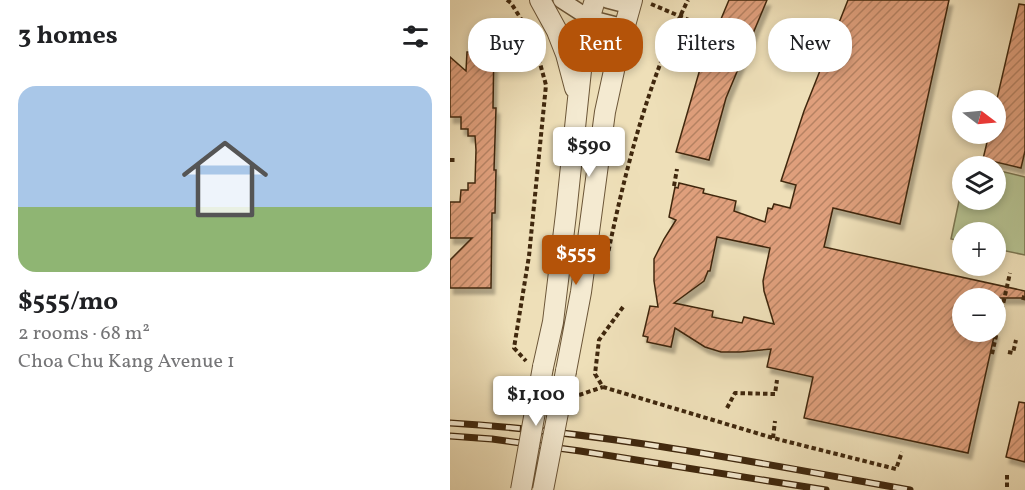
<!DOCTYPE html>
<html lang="en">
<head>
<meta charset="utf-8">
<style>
  body { margin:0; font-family:Vollkorn,serif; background:#f6f6f6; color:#202124; height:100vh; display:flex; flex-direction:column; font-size:22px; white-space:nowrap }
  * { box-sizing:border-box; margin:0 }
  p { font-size:20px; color:#757577 }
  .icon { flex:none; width:33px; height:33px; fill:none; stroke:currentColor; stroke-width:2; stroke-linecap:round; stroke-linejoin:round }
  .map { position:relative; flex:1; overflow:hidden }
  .details { display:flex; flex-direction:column; background:#fff; width:450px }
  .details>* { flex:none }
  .hud { position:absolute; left:18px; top:18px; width:466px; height:54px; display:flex; gap:12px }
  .needle { width:39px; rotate:106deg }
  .tools { position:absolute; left:502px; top:90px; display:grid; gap:12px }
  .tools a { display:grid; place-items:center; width:54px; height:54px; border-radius:50%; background:#fff; box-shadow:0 3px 9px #0003; font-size:30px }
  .price { position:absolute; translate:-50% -51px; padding:0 14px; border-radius:6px; background:#fff; color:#222; font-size:20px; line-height:39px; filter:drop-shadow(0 2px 3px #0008) }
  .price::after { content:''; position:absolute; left:50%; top:36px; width:18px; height:14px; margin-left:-9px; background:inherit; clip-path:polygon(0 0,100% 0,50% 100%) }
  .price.on { background:#b45309; color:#fff }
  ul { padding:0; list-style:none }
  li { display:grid; align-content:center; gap:12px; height:318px; padding:0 18px }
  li+li { border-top:2px solid #e0e0e0 }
  li span { display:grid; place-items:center; height:186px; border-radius:18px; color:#555 }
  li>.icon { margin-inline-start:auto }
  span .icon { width:108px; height:108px; fill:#fffc; stroke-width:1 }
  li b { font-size:26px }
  h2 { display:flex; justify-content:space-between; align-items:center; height:72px; padding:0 18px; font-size:26px }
  .tag { padding:0 21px; border-radius:24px; background:#fff; box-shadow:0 3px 9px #0003; font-size:21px; line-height:54px }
  .tag.on { background:#b45309; color:#fff }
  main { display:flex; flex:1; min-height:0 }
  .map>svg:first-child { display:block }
  .grass { fill:#b5c291; stroke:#7a7550; stroke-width:1.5 }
  .building { fill:url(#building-hatch); stroke:#40280e; stroke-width:1.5; fill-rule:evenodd; filter:url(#shadow) }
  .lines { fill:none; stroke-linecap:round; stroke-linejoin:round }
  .minor-casing { stroke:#6c5638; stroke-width:18 }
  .tertiary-casing { stroke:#6c5638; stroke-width:22 }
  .path { stroke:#40280e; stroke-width:4; stroke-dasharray:4.5 3; stroke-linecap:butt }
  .minor { stroke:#f4ead1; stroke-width:15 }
  .tertiary { stroke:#f4ead1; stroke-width:20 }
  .rail-casing { stroke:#40280e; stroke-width:7 }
  .rail { stroke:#f4ead1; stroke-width:4.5; stroke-dasharray:14; stroke-linecap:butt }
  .tertiary-bridge-casing { stroke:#6c5638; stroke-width:22; stroke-linecap:butt }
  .tertiary-bridge { stroke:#f4ead1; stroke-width:20 }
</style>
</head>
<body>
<main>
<section class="details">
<h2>3 homes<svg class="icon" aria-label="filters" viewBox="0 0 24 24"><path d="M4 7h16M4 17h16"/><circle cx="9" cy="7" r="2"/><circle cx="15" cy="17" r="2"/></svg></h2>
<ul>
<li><span style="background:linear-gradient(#a9c7e8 65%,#8fb573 0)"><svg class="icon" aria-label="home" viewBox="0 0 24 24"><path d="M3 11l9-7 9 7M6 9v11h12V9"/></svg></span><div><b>$555/mo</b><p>2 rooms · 68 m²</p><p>Choa Chu Kang Avenue 1</p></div></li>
</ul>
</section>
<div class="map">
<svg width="575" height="490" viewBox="0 0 575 490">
  <defs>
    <pattern id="building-hatch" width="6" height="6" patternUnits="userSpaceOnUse" patternTransform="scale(1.5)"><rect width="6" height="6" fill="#df9f7b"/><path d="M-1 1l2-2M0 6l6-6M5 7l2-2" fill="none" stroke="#b68263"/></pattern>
    <filter id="shadow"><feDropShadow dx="3.5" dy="6" stdDeviation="1.5" flood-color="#0004"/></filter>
  </defs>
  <rect width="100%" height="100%" fill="#eedfb8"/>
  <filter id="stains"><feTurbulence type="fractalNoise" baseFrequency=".00333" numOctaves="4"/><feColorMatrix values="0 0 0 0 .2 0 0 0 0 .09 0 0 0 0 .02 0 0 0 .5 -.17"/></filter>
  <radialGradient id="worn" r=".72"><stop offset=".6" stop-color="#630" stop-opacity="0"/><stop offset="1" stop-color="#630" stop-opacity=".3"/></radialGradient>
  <path class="grass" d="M546,170L575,177V255L546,249V232H513V241L501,239L513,182V200H546Z"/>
  <path class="building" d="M279,0H317L276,98L259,160L226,152L250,69Z
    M398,0H499L450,224L383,208L374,247L575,291V298H513V332H545L518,453L354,418L363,377L317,367L321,349L290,352H271L255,347L225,328L221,347L197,342L198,337L193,336L200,306L208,307L204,281V259L214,239L226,220L219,217L225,187L228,188L229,183L254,189L253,193L286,201L284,211L315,222L318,208L322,209L324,204L340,208L346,185L331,181L354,111ZM267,237L320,248L313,281L314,291L324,324L294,317L292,323L262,317L263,311L224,303L254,281L258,271H260Z
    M569,4L575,5V151L571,168L533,159L539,134H546V103Z
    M24,43H44L43,108H46L44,170H46L45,213H42L41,288H0V260L22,238H0V202H10L11,190H18V183H25L26,150L25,136H18V129H11V117H0V57L16,71L17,52H23Z
    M569,402L575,403V462L556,457Z"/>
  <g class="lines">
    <defs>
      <path id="minor" d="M111,0L139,18L174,27
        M157,0L180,6"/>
      <path id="tertiary" d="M90,0L107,31L116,54L125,88
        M93,367L103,322L116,214L135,32L145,0
        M116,371L131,292L155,112L170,43L182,0"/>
    </defs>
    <use href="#minor" class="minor-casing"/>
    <use href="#tertiary" class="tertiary-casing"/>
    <path class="path" d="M57,0L61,3L83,38L96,85L79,256L64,348L76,361
      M201,4L253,26
      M66,47L84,37
      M0,160H6
      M224,186L227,169
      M157,258C175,171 198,80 238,0
      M573,300L575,293
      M173,307L149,340L145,374L153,387L323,438L438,467L446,469L452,452
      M558,352L563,353L566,340
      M542,354L560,273
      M129,395L153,387
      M277,408L285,393L325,394L327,380
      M323,438L325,421
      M557,475V490"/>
    <use href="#minor" class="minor"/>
    <use href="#tertiary" class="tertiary"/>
    <defs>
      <path id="rail" d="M0,423C155,432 308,463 460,490
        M0,436L42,439L130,451L376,490"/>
    </defs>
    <use href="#rail" class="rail-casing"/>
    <use href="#rail" class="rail"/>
    <defs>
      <path id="tertiary-bridge" d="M71,490L93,367
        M93,490L116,371"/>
    </defs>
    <use href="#tertiary-bridge" class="tertiary-bridge-casing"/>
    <use href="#tertiary-bridge" class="tertiary-bridge"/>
  </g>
  <rect width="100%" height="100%" filter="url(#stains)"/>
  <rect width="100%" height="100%" fill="url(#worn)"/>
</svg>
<div class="tools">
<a><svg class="needle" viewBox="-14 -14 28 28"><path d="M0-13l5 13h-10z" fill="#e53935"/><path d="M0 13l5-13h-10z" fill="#757577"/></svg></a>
<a><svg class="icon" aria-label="layers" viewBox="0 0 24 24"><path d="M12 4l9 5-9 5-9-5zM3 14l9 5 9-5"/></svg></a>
<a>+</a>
<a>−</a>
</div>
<b class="price" style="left:139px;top:178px">$590</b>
<b class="price on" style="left:126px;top:286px">$555</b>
<b class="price" style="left:86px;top:427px">$1,100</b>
<div class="hud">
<a class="tag">Buy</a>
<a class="tag on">Rent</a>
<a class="tag">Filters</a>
<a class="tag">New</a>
</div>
</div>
</main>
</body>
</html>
